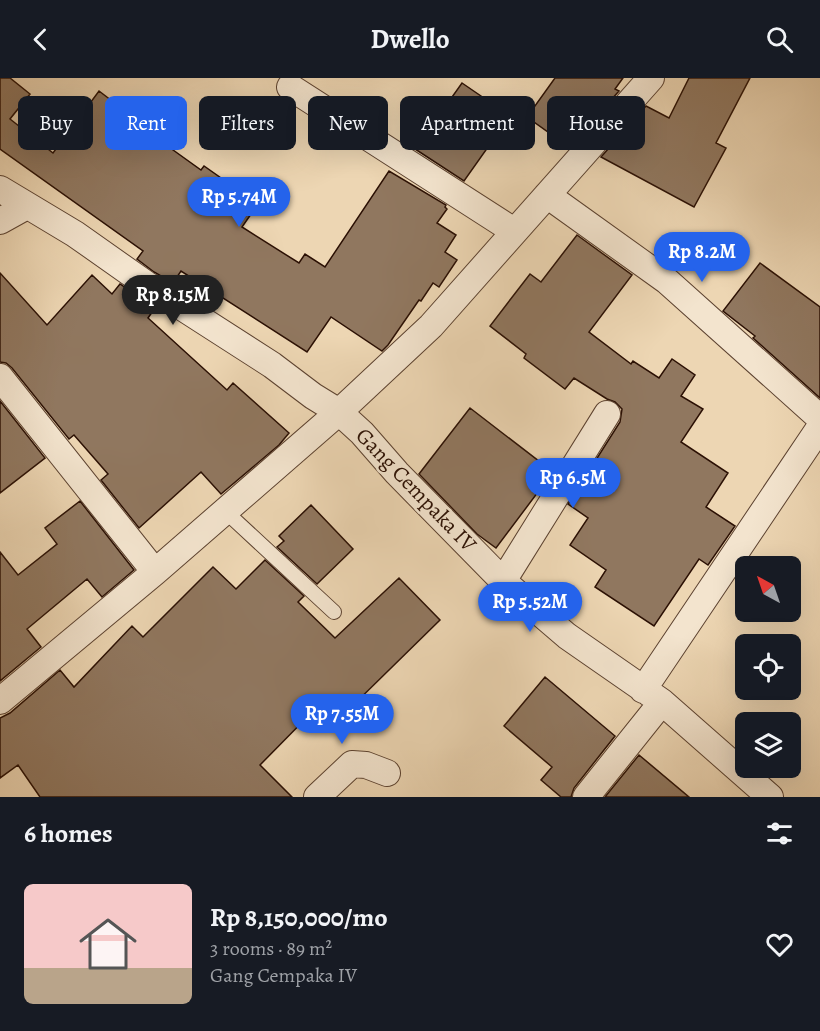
<!DOCTYPE html>
<html lang="en">
<head>
<meta charset="utf-8">
<style>
  body { margin:0; font-family:Alegreya,serif; background:#242831; color:#f1f3f6; height:100vh; display:flex; flex-direction:column; font-size:22px; white-space:nowrap }
  * { box-sizing:border-box; margin:0 }
  p { font-size:20px; color:#9ea1a6 }
  .icon { flex:none; width:33px; height:33px; fill:none; stroke:currentColor; stroke-width:2; stroke-linecap:round; stroke-linejoin:round }
  .map { position:relative; height:719px; overflow:hidden }
  .side { display:flex; flex-direction:column; background:#171b24; flex:1 }
  .side>* { flex:none }
  .guide { position:absolute; left:18px; top:18px; width:784px; height:54px; display:flex; gap:12px }
  .needle { width:39px; rotate:320deg }
  .tools { position:absolute; left:735px; top:478px; display:grid; gap:12px }
  .tools a { display:grid; place-items:center; width:66px; height:66px; border-radius:9px; background:#171b24; box-shadow:0 6px 24px #0002; font-size:30px }
  .price { position:absolute; translate:-50% -51px; padding:0 14px; border-radius:21px; background:#2563eb; color:#fff; font-size:20px; line-height:39px; filter:drop-shadow(0 2px 3px #0008) }
  .price::after { content:''; position:absolute; left:50%; top:36px; width:18px; height:14px; margin-left:-9px; background:inherit; clip-path:polygon(0 0,100% 0,50% 100%) }
  .price.on { background:#222; color:#fff }
  ul { padding:0; list-style:none }
  li { display:flex; align-items:center; gap:18px; height:150px; padding:0 24px }
  li+li { border-top:2px solid #363941 }
  li span { display:grid; place-items:center; flex:none; width:168px; height:120px; border-radius:9px; color:#555 }
  li>.icon { margin-inline-start:auto }
  span .icon { width:72px; height:72px; fill:#fffc; stroke-width:1 }
  li b { font-size:26px }
  h2 { display:flex; justify-content:space-between; align-items:center; height:72px; padding:0 24px; font-size:26px }
  .tag { padding:0 21px; border-radius:9px; background:#171b24; box-shadow:0 6px 24px #0002; font-size:21px; line-height:54px }
  .tag.on { background:#2563eb; color:#fff }
  header { display:flex; justify-content:space-between; align-items:center; height:78px; padding:0 24px; background:#171b24; font-size:27px; font-weight:600 }
  .map>svg:first-child { display:block }
  .building { fill:#90775f; stroke:#2b1004; stroke-width:1.5 }
  .lines { fill:none; stroke-linecap:round; stroke-linejoin:round }
  .lane-casing { stroke:#5c4230; stroke-width:16 }
  .street-casing { stroke:#5c4230; stroke-width:28 }
  .lane { stroke:#f3e4ce; stroke-width:14 }
  .street { stroke:#f3e4ce; stroke-width:26 }
  .labels { text-anchor:middle; dominant-baseline:central; stroke-width:5; stroke-linejoin:round; paint-order:stroke }
  .street-label { font-size:22px; fill:#2b1004; stroke:#f3e4ce }
</style>
</head>
<body>
<header><svg class="icon" aria-label="back" viewBox="0 0 24 24"><path d="M15 5l-7 7 7 7"/></svg>Dwello<svg class="icon" aria-label="search" viewBox="0 0 24 24"><circle cx="10" cy="10" r="6"/><path d="M15 15l6 6"/></svg></header>
<div class="map">
<svg width="820" height="719" viewBox="0 0 820 719">
  <rect width="100%" height="100%" fill="#edd6b3"/>
  <filter id="stains"><feTurbulence type="fractalNoise" baseFrequency=".00333" numOctaves="4"/><feColorMatrix values="0 0 0 0 .2 0 0 0 0 .09 0 0 0 0 .02 0 0 0 .5 -.17"/></filter>
  <radialGradient id="worn" r=".72"><stop offset=".6" stop-color="#630" stop-opacity="0"/><stop offset="1" stop-color="#630" stop-opacity=".3"/></radialGradient>
  <path class="building" d="M0,0H10L30,16L10,41L53,75L99,13L150,52L148,54L201,92L204,88L258,126L242,149L299,185L305,176L325,189L389,93L446,127L445,129L447,131L437,145L456,157L445,174L457,182L439,209L433,205L421,223L419,222L388,267L382,273L331,239L307,274L181,193L173,205L154,194L137,181L143,173L0,71Z
    M555,0H623L615,11L619,13L569,69L527,39Z
    M689,0H750L716,65L726,70L694,129L601,79L646,28L669,40Z
    M462,5L510,38L464,103L415,71Z
    M577,157L632,197L589,254L631,286L633,283L659,300L672,281L695,297L681,318L703,331L681,364L728,395L706,429L735,448L708,487L699,481L654,548L595,509L606,492L570,467L588,440L568,426L620,344L622,331L615,324L607,321L574,300L565,311L524,280L526,276L490,248L530,196L541,204Z
    M760,185L820,229V320L753,260L755,258L723,233Z
    M0,195L47,247L92,197L112,216L120,206L155,230L148,240L227,312L233,305L289,355L279,367L221,416L201,394L139,450L101,402L108,396L74,357L69,361L12,290L6,285L0,284Z
    M0,323L45,380L0,415Z
    M470,330L553,394L496,470L477,456L419,396Z
    M80,423L134,492L102,519L87,501L27,551L41,569L0,603V474L18,497L57,466L45,450Z
    M311,427L353,471L317,506L277,469L284,463L279,458Z
    M265,482L304,518L298,524L335,560L399,500L440,542L338,642L321,625L260,687L292,719H40L18,687L0,700V640L10,635L60,592L74,609L132,548L143,559L213,489L236,511Z
    M545,599L615,658L574,710L571,719H561L541,702L552,689L504,648Z
    M639,677L689,719H605Z"/>
  <g class="lines">
    <defs>
      <path id="lane" d="M225,433L334,534"/>
      <path id="street" d="M290,9L514,153
        M0,111L75,156L146,206L272,287L313,318L339,334L362,355L397,395L503,503L567,558L662,624L770,719
        M547,117L667,203L820,340
        M0,143L27,128
        M0,299L155,494
        M503,503L607,336
        M643,612L820,349
        M0,623L155,494L339,334L431,248L651,0
        M317,719L352,686L366,687L387,695
        M586,719L662,624"/>
    </defs>
    <use href="#lane" class="lane-casing"/>
    <use href="#street" class="street-casing"/>
    <use href="#lane" class="lane"/>
    <use href="#street" class="street"/>
  </g>
  <g class="labels">
    <g class="street-label">
      <text transform="translate(416 412) rotate(46)">Gang Cempaka IV</text>
    </g>
  </g>
  <rect width="100%" height="100%" filter="url(#stains)"/>
  <rect width="100%" height="100%" fill="url(#worn)"/>
</svg>
<div class="tools">
<a><svg class="needle" viewBox="-14 -14 28 28"><path d="M0-13l5 13h-10z" fill="#e53935"/><path d="M0 13l5-13h-10z" fill="#9ea1a6"/></svg></a>
<a><svg class="icon" aria-label="locate" viewBox="0 0 24 24"><circle cx="12" cy="12" r="6"/><path d="M12 2v4M12 18v4M2 12h4M18 12h4"/></svg></a>
<a><svg class="icon" aria-label="layers" viewBox="0 0 24 24"><path d="M12 4l9 5-9 5-9-5zM3 14l9 5 9-5"/></svg></a>
</div>
<b class="price" style="left:239px;top:150px">Rp 5.74M</b>
<b class="price" style="left:702px;top:205px">Rp 8.2M</b>
<b class="price on" style="left:173px;top:248px">Rp 8.15M</b>
<b class="price" style="left:573px;top:431px">Rp 6.5M</b>
<b class="price" style="left:530px;top:555px">Rp 5.52M</b>
<b class="price" style="left:342px;top:667px">Rp 7.55M</b>
<div class="guide">
<a class="tag">Buy</a>
<a class="tag on">Rent</a>
<a class="tag">Filters</a>
<a class="tag">New</a>
<a class="tag">Apartment</a>
<a class="tag">House</a>
</div>
</div>
<section class="side">
<h2>6 homes<svg class="icon" aria-label="filters" viewBox="0 0 24 24"><path d="M4 7h16M4 17h16"/><circle cx="9" cy="7" r="2"/><circle cx="15" cy="17" r="2"/></svg></h2>
<ul>
<li><span style="background:linear-gradient(#f6c9c9 70%,#b9a48a 0)"><svg class="icon" aria-label="home" viewBox="0 0 24 24"><path d="M3 11l9-7 9 7M6 9v11h12V9"/></svg></span><div><b>Rp 8,150,000/mo</b><p>3 rooms · 89 m²</p><p>Gang Cempaka IV</p></div><svg class="icon" aria-label="heart" viewBox="0 0 24 24"><path d="M12 20l-8-8c-3-5 5-10 8-4 3-6 11-1 8 4z"/></svg></li>
</ul>
</section>
</body>
</html>
